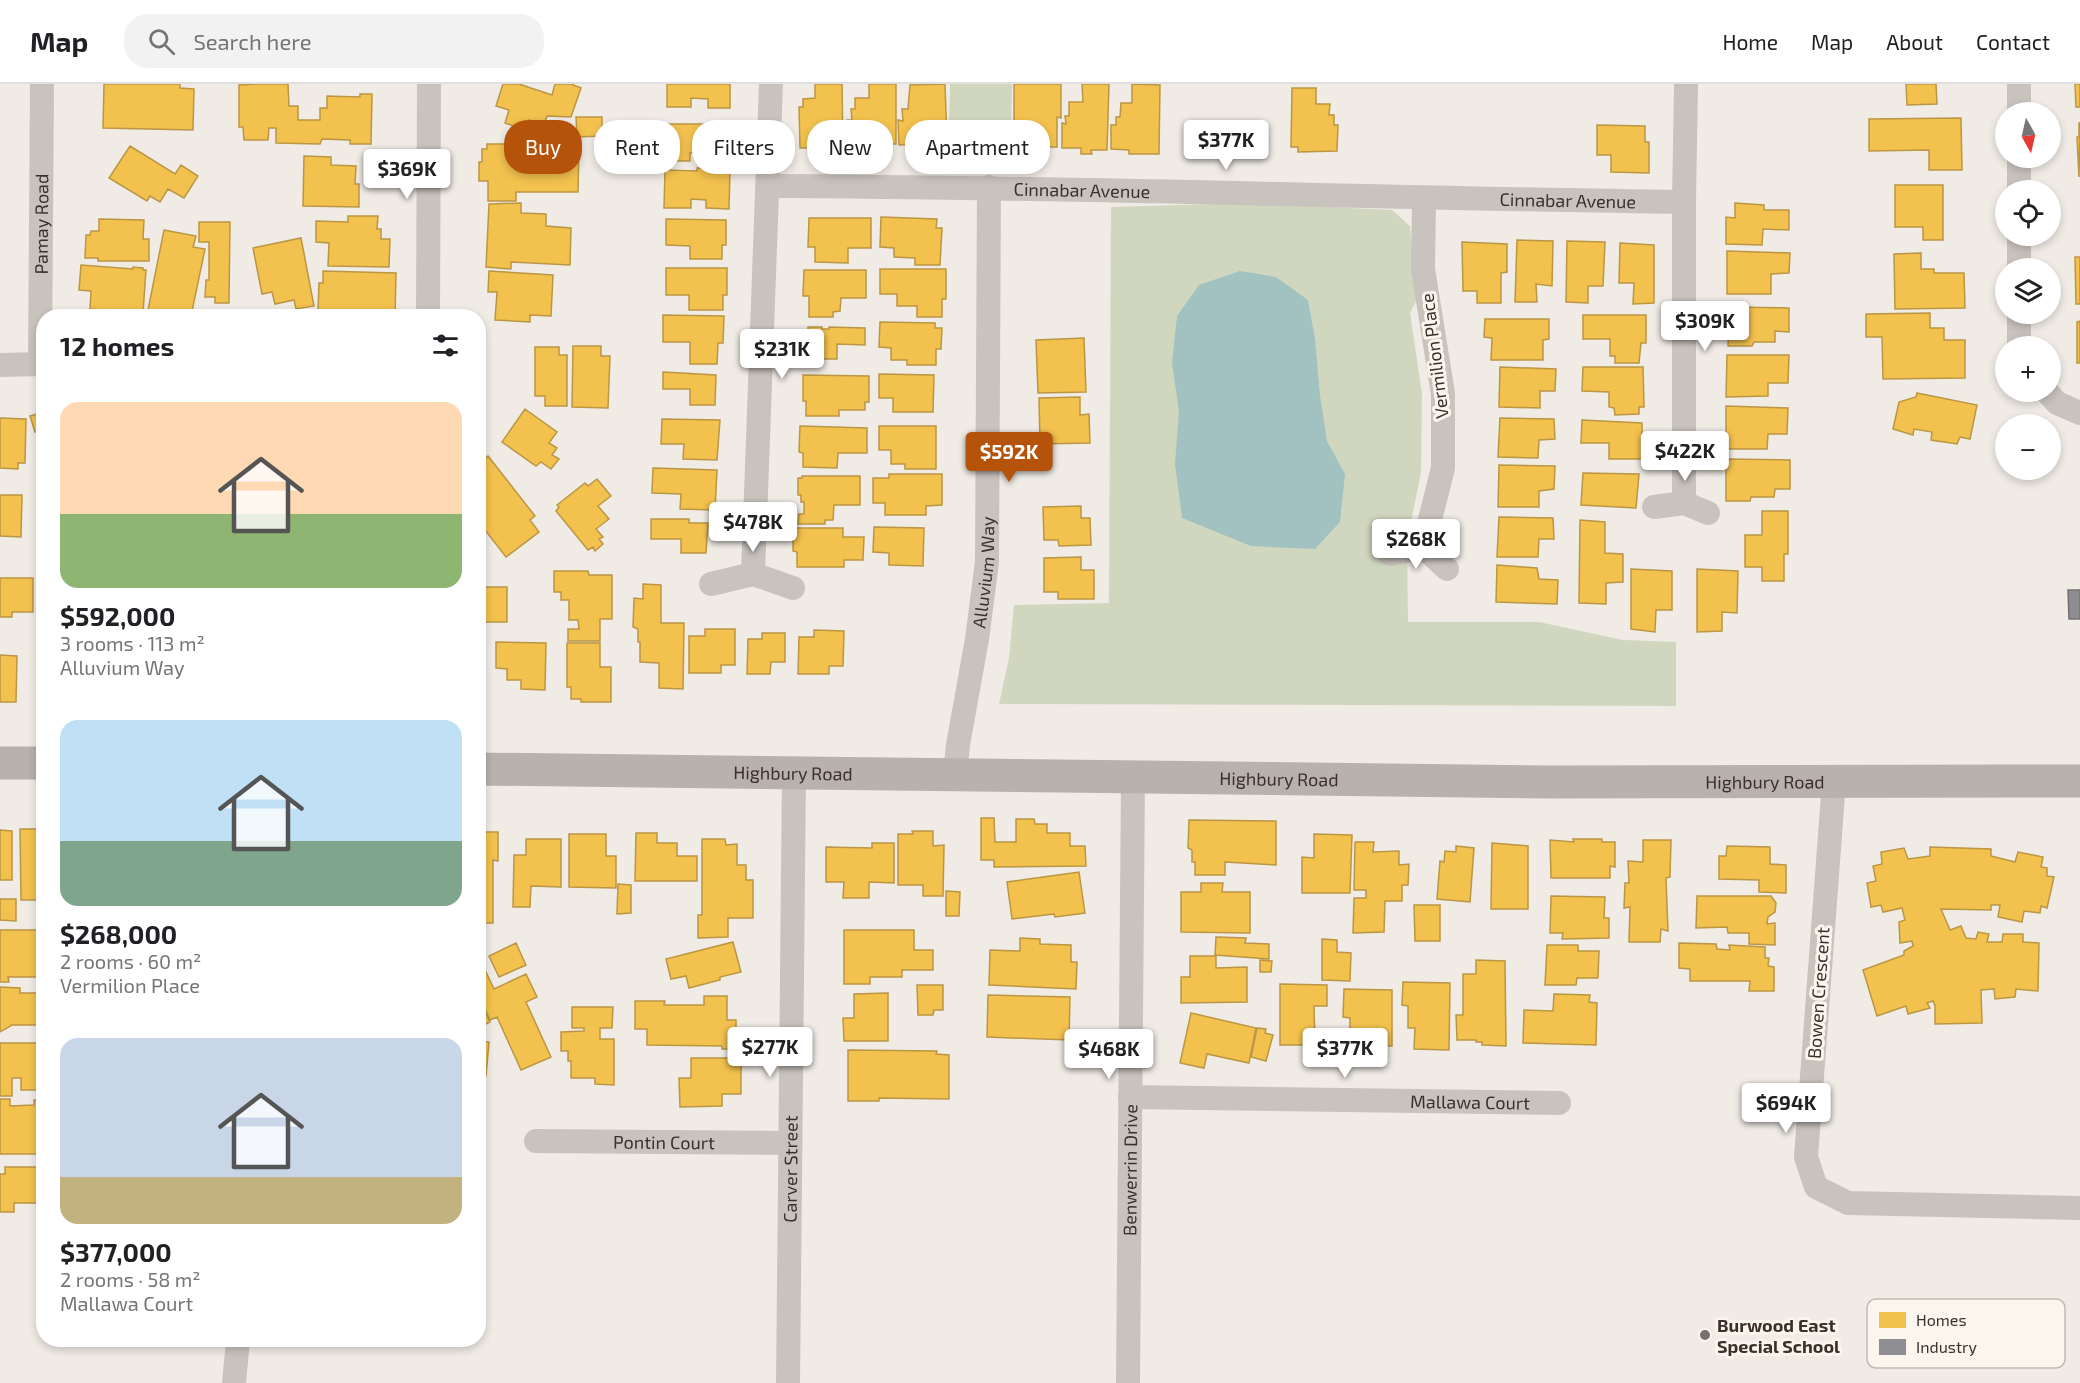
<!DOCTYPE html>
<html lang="en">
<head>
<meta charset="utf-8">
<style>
  body { margin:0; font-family:"Exo 2",sans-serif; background:#f2f2f2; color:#202124; height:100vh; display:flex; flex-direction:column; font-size:22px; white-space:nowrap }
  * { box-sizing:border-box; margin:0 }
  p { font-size:20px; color:#757577 }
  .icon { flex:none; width:33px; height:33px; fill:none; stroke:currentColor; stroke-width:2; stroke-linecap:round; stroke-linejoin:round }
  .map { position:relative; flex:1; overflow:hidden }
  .panel { position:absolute; left:36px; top:225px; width:450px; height:1038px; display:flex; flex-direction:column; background:#fff; border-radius:24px; box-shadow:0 3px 9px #0003 }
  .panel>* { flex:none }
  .guide { position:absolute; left:504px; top:36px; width:570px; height:54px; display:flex; gap:12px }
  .needle { width:39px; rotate:172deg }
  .tools { position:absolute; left:1995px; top:18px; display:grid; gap:12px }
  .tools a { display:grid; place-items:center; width:66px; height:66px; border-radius:50%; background:#fff; box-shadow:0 3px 9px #0003; font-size:30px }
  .price { position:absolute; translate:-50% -51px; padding:0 14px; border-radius:6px; background:#fff; color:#222; font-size:20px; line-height:39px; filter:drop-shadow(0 2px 3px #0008) }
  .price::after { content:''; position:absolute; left:50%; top:36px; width:18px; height:14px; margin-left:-9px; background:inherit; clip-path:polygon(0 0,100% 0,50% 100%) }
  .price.selected { background:#b45309; color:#fff }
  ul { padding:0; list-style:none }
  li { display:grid; align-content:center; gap:12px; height:318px; padding:0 24px }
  li span { display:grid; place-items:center; height:186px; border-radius:18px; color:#555 }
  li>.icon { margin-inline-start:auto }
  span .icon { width:108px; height:108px; fill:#fffc; stroke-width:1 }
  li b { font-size:26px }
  h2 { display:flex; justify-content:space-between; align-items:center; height:72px; padding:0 24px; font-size:26px }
  .chip { padding:0 21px; border-radius:24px; background:#fff; box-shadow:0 3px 9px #0003; font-size:21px; line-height:54px }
  .chip.selected { background:#b45309; color:#fff }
  header { display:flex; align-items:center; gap:36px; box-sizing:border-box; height:84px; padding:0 30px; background:#fff; border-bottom:2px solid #e0e0e0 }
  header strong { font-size:28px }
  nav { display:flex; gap:33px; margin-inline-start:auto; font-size:21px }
  .search { width:420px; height:54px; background:#f2f2f2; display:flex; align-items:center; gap:15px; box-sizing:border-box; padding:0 21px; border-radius:24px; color:#757577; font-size:22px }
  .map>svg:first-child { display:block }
  .green { fill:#d1d6bf }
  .water { fill:#a1c2c1 }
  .homes { fill:#f2c14e; stroke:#bb9644; stroke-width:1.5 }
  .industry { fill:#8d8d92; stroke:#747173; stroke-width:1.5 }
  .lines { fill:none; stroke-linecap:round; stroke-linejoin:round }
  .minor { stroke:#c9c3be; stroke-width:24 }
  .primary { stroke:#b8b1ad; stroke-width:33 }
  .poi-dot { fill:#7a716c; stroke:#fbf5ee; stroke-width:2 }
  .labels { text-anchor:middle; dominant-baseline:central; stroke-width:6; stroke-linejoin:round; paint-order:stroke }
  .street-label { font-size:18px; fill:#3b302b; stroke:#fbf5ee }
  .poi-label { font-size:18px; font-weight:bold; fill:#3b302b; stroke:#fbf5ee; text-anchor:start }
  .key { fill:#fbf5ee; stroke:#c1bab4; stroke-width:1.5 }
  .key-label { font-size:16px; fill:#3b302b }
</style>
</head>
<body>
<header>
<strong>Map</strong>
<div class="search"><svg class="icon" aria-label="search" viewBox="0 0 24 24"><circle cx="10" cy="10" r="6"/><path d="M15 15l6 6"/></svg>Search here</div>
<nav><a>Home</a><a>Map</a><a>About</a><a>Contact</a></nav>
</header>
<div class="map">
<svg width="2080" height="1299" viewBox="0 0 2080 1299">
  <rect width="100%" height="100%" fill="#f0ebe5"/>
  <path class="green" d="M950,0H1012L1010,89L948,88Z
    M1247,119L1392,126L1410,142L1417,215L1410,229L1422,310L1421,388L1407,458L1408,538H1539L1623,556L1676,558V622L999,620L1009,574L1014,521L1109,519L1111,123Z"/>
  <path class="water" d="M1240,187L1276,193L1308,216L1315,255L1320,312L1327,357L1345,390L1340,438L1315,465L1251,462L1182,434L1175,380L1179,327L1172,279L1177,232L1199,201Z"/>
  <path class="homes" d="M104,0H180V4L194,5L193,46L103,44Z
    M256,0H288L289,22H298V36H320V24H327V12L360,13V10H372L371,60H350V56L322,55L320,60L276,59V44H269L268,56H244L243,43H239V1Z
    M503,0H519L552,11L555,0H571L581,4L571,33L547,32L544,41L529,36L525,46L505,39L509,26L496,22Z
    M667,0H730V24H708V15L691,14V23H667Z
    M815,0H842L843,63L800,64L799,23H803V15L815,14Z
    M869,0H896V60H887V65H868V60H847V36H852L851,25H855V14H869Z
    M945,0L947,59H941V67L917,68V60L899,61L898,36L903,37L902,25H908L910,1Z
    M1014,0H1061V34L1057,33V63H1049V68H1032V61L1014,62Z
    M1082,0H1109L1107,66H1091L1092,70H1081V64H1062V39L1066,40L1065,32H1069V18H1083Z
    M1132,0L1160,1L1159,70H1129V66L1111,65V41H1116V33H1120L1121,19H1132Z
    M1906,0H1936L1937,20L1907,21Z
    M2075,0H2080V23H2076Z
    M1292,4H1316V20H1330L1329,31H1334V41H1338L1337,67L1298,68V63H1291Z
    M576,33H602V52L577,53Z
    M1961,34L1962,86H1929V66L1869,67V35Z
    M2079,39H2080L2079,93L2077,53H2079Z
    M666,40H730L729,79H708V69H690V77H666Z
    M1597,41L1645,42V58H1649V89L1611,88V71H1597Z
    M487,60H579L578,108H516V117H488V97H479V78H482V65H487Z
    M130,62L175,90L181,81L198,92L184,114L168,105L160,118L150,112L147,117L109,94Z
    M304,72L331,73V81L356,82L355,100H359V123L303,122Z
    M697,84L730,85L729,125L706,124V116L691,115V124H664L665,86L697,87Z
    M1895,101H1943V156H1923V143H1895Z
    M521,119V129L546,130V142L571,144L570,181L511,178V185L486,183L489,120Z
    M1735,119L1764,121V126H1789V146L1763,145L1762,161L1726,160V133L1735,134Z
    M348,132H378L377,145H381V155H390L389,183L328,182L329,159L316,158V137L348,138Z
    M881,133L937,135L936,144H942L940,181H915V174L894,173V164L880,163Z
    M809,134H871V164H848V179L815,178V163H808Z
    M99,135L144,136L143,155H149V177H98V174H85L86,151H90L91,147H99Z
    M666,135L726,136V161H722V175H690V162L666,161Z
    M199,138H230L229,219H215V213H205L206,196H209V158H199Z
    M164,146L196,152L193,163L205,165L191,232H179L148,226Z
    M301,154L314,222L296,225L294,216L275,220L272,208L262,210L253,164Z
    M1517,156L1553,157L1552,202L1536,200L1537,218H1515Z
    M1567,157L1605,158L1603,202H1588V219L1566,218Z
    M1462,158L1507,160V188L1501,189V219H1477V207H1463Z
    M1620,159L1654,161V219L1633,220L1634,199H1619Z
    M1727,167L1790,169L1789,189L1771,190V210H1727Z
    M1921,169V185H1934V189H1964L1965,224L1895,225L1894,170Z
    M2075,173H2080V220H2076Z
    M81,181L133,185V183L143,184V186H146L143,229L90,225L91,207L79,206Z
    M666,184H727V211H723V226H689V211H666Z
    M880,185H946V215H942V233H917V222H897V210H880Z
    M804,186H866V214H841L840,227L833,228V233H809V212H803Z
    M323,187L396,189L395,232L333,231V227H318L319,199H323Z
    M489,187L553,191L551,232L530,231V238L495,236L497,208H488Z
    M1729,223L1789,224V248L1775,247V258H1754L1752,262H1728Z
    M1930,229V244H1944V256H1965V294L1883,295L1882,253H1866V230Z
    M663,231L724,232L723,259H718L717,280H690V258H663Z
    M1583,231H1646V259H1641L1639,279H1615V272H1610V255H1583Z
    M1485,235H1549V255L1543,256V276H1491L1492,254L1484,253Z
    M2080,237V279H2077V238Z
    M880,238L935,239V244H942L941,265H936V281H907V276H891V264L879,263Z
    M808,243H822V245H829V243L865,244V261L837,260V275H812L813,262H808Z
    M1084,254L1086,308L1038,309L1036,256Z
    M573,262H601V272H610L608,324L572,323Z
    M535,263H559V271H567V322H545V312H535Z
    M1727,271H1789L1788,299H1768V312L1726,313Z
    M1500,283L1556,285L1555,307H1540V324L1499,323Z
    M1583,283H1643L1644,323H1639V330L1615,331L1614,324L1609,323V308L1582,307Z
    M663,288L716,291L715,321H690V305H663Z
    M879,290L934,291L933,328H893V314H879Z
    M803,291L869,292V318H865V326H839V332H806V317H803Z
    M1917,309L1977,321L1970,355L1960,353L1957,360L1931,356L1932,348L1914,345L1913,351L1893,345L1899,318L1916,313Z
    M1080,313V331L1089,330L1090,359L1040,360L1039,314Z
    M1726,322L1788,324L1787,350H1768L1767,365H1726Z
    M525,325L557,348L549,359L557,364L552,371L559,375L551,385L541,378L536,382L502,358Z
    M44,328V361L39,347L35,348L30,332Z
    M0,334L26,335L25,379H18V385L0,384Z
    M1500,334L1554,335L1555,355L1539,356L1538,374L1498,373Z
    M662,335L720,336L717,376L683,375L684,360H661Z
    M1582,336L1642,339V375H1609V359H1581Z
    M800,342L867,344V369H838L837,384L803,383V369L799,368Z
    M879,342H936V385H905V380H891V366H879Z
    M488,372L535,432L530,436L539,448L506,473L478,437V380Z
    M1726,375L1790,376V405H1775L1774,413H1751L1750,417H1726Z
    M1499,381L1555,382L1554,405L1539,407V423H1498Z
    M653,384L717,386L715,426L680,425L681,410L652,409Z
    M1583,389L1639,390L1636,424L1581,421Z
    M889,390H942V421L926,422V431H885V419H873V394H889Z
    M802,392H860V421H834L833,436H825V440H798L799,430H804V418H801V411H798V394H802Z
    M597,395L611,412L598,422L609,435L596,445L603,453L599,455L603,460L595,467L593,463L588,466L556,427L559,423L557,421L585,399L588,402Z
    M0,411H22L21,453L0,452Z
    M1081,422V434H1090L1091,461L1059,462L1058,456H1044L1043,423Z
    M1762,427H1788V470H1784V497H1762V483H1745V451H1762Z
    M1499,433L1553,434L1554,455H1539L1538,473H1497Z
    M651,435H689V439H708L706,469H681V455H651Z
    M1580,436L1605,438V469L1623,470V498L1606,499V520L1579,519Z
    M874,443L924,444L923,482L889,481V469L873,468Z
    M793,444H843V453H864L863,476H844V483H797V468L793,467Z
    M1081,473V486H1094V515H1058V508H1044V474Z
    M1497,481L1537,484L1539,495L1558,496L1557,520L1496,518Z
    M1631,485L1672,487V526H1656L1655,548L1631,545Z
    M1697,485L1738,487L1737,529L1722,528V547L1697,548Z
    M554,487H588L589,491H612V535H600V557H568V545H579L578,536H569V516H561V508H554Z
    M0,494H33V528H12V533H0Z
    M643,500L661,501V539H684L683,605L659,604V579L640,578V558H638V545L633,543L634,514L643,515Z
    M478,503H507V538H478Z
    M705,545H735V581H721V589H689V552H705Z
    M814,546L844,547L843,582H829V590H798L799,553H814Z
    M41,548H44V568H41Z
    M762,549H785V578H771L770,590H747L748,555H762Z
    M496,558L546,559L545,606L521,605V596H507V585L496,584Z
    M567,559H600V583H611V618H581V615H571V603H567Z
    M0,571L17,572L16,618H0Z
    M981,734H994L995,758H1016V735H1034L1035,740H1047V749H1070V762H1085L1086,782L994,783V776H981Z
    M1189,736L1276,737V781L1225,778V791H1195V778H1192V766L1188,764Z
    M20,745H38V754H44V816H21Z
    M0,746L12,747V796H0Z
    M912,747H933V762L944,761L943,812H923V801H898V750H913Z
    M478,748H498V777L493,776V839H478Z
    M636,749H657V759H677V772H697V797H635Z
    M569,750H606V772H616V804L569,803Z
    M1314,750L1352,751L1350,809H1302V773L1314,774Z
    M526,755H561V803L531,802L530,823H513L514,771H526Z
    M702,755H725L726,761L737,760V781H746V796H753V834H728V853L698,854V831H702Z
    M1573,755H1602V758H1615V783L1610,782V794H1551L1550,756L1574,758Z
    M1643,756H1671L1670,793L1666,794L1668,847L1661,845L1660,858H1629L1630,823L1624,824L1625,799H1629L1628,777L1643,778Z
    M1355,758H1374L1373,768L1399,767V781L1409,780L1408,801H1402V817H1385L1384,848L1353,849L1354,814H1366V806H1354Z
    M872,759H894V799L869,798V814H843L844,798H826V763L872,764Z
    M1492,759L1528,762V825H1491Z
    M1456,762L1474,764L1470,818L1437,815L1440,777L1444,778L1445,767L1456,768Z
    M1727,762L1770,763V780L1786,781V809L1759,808V796L1719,795V772H1726Z
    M1930,763L1991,765V772L2015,778L2018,768L2043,773L2041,783L2047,784V792L2054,793L2047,824L2041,822L2040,829L2024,827L2022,838L1998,833L2000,821H1991V826L1941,825L1950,846L1961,842L1966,854L1976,855L1978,848L1989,850L1987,858H2002L2003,850H2023V858L2039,859L2038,907L2016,905L2015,913L1995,915L1994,905L1981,906L1982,939L1935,940V922L1933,917L1927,919L1930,924L1908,930L1906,922L1877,932L1863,886L1904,871V867L1913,862L1912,857L1900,859L1899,838L1905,836L1902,824L1883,828L1881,821L1871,823L1867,799L1876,797L1873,782L1882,780L1881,768L1904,764L1908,775L1930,772Z
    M1079,788L1085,829L1055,833L1054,830L1012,835L1007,798Z
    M1201,799H1223L1222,808H1250V849L1181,848V808H1201Z
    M618,800L631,801V829L617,830Z
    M946,807L960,808L959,832H946Z
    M1551,812L1605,813L1604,834H1609V854L1562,855L1563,849H1550Z
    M1697,812H1771L1776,819L1775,828L1768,833L1767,840L1775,839V861L1749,860V849H1728L1727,843L1696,844Z
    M0,815H16V837L0,836Z
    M1414,821H1440V857H1415Z
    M0,846H44V893H8L9,898H0Z
    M844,846H914V866H933V886H902V893H870V900H844Z
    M1216,853L1246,854L1245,859L1269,860V875L1215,871Z
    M1020,854L1040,855V860L1071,861V878H1077L1076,905L989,901L990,866L1020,867Z
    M1322,855L1337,856V868L1351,869L1350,897L1322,896Z
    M733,858L741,888L720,893V896L689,904L686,892L671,895L666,875Z
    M516,859L526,881L499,893L489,872Z
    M1679,859L1716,860L1717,865L1730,866L1729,861L1765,863V874H1769L1768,882L1774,883V907H1749L1750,897H1690V885L1679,884Z
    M1547,861H1578V867H1599L1598,894H1577L1576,901H1545Z
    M1190,872H1216V884L1247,883V918L1181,919V893H1190Z
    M1260,876L1272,877L1271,888H1260Z
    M1476,876L1505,877L1506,962L1482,961V958H1476V956H1457L1456,931H1463V890H1476Z
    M485,886L494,905L526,890L537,913L526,918L551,973L521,986L497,933L490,936L478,910V889Z
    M1403,898L1450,899L1449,966L1414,965L1415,944H1408V922L1402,921Z
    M1280,900L1327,901V922H1314L1315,961H1280Z
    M917,901H943V926H934L933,931H918Z
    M0,903L20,904V909H44V941H12L0,948Z
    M1344,905L1392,906V962L1369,961V948H1350V934L1343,933Z
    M888,909V957H844L843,934H854V910Z
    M1554,910L1590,911L1589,918L1597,919L1596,961L1523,959L1524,926L1553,927Z
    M988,911L1070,913L1069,956L987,953Z
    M704,912H727V936H736V965H722V962L647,961V945H635V917H665L664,921H704Z
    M480,917L490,938L480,943L478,918Z
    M572,923H613L612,944H600V955H614V1001L595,1000V994H571V977H568V967H561V948L584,947V944H572Z
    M1191,929L1256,944L1249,979L1207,970L1204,984L1180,979Z
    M1257,944L1266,945L1265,949L1273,951L1266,977L1251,973Z
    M478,958H489L486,992L480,991L478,1015Z
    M0,959H44V1006H21V994H12V1012H0Z
    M848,966L937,967L936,970L949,971V1015L879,1014V1017H848Z
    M691,974H741V1010H722V1022L680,1023L679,994H691Z
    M0,1015H10V1022L34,1021V1016H44V1070H0Z
    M5,1083H44L42,1119H14V1128H0V1090H5Z"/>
  <path class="industry" d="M2068,506H2080V535H2069Z"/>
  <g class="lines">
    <g class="minor">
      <path d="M2019,0V28"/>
      <path d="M2019,74V106"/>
      <path id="s1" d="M768,102C1074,103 1379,114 1684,118"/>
      <path d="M2019,152V184"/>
      <path d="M2019,230V262"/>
      <path d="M428,232L429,0"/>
      <path id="s2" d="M40,280L42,0"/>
      <path d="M0,281L44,280"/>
      <path d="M2047,308L2057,319L2080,329"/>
      <path d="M1684,419V118L1686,0"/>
      <path d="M1654,423L1684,419L1708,429"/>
      <path d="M1423,463L1443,384V310L1423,185L1424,114"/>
      <path d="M1390,470L1423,463L1447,485"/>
      <path d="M753,490L771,0"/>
      <path d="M711,500L753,490L793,504"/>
      <path id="s3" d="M955,690L958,661L977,555L987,478L989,103"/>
      <path d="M1834,697L1806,1073L1816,1103L1848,1119L2080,1124"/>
      <path id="s4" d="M1130,1013L1559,1019"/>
      <path id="s5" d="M536,1057L790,1059"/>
      <path d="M234,1299L238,1256"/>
      <path id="s6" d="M788,1299L794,689"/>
      <path id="s7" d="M1128,1299L1133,693"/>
    </g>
    <g class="primary">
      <path d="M0,679H44"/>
      <path id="s8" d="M478,685L1554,698L2080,697"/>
    </g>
  </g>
  <circle class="poi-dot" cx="1705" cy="1251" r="6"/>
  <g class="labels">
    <g class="street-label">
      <text stroke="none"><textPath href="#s1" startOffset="314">Cinnabar Avenue</textPath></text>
      <text stroke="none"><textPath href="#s1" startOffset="800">Cinnabar Avenue</textPath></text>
      <text stroke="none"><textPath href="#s2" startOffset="140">Pamay Road</textPath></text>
      <text transform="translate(1434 272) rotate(-97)">Vermilion Place</text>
      <text stroke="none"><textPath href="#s3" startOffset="204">Alluvium Way</textPath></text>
      <text stroke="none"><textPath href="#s8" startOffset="315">Highbury Road</textPath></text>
      <text stroke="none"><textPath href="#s8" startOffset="801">Highbury Road</textPath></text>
      <text stroke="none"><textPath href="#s8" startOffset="1287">Highbury Road</textPath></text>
      <text transform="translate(1818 909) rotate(-86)">Bowen Crescent</text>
      <text stroke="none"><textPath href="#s4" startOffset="340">Mallawa Court</textPath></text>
      <text stroke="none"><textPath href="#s5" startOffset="128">Pontin Court</textPath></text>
      <text stroke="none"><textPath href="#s6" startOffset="214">Carver Street</textPath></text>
      <text stroke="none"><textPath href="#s7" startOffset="213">Benwerrin Drive</textPath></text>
    </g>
    <g class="poi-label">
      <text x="1717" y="1241">Burwood East<tspan x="1717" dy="21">Special School</tspan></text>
    </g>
  </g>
  <rect x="1867" y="1215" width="198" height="69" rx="9" class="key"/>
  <rect x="1879" y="1228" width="27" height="16" fill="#f2c14e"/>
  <rect x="1879" y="1255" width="27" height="16" fill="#8d8d92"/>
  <g class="key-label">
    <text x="1916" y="1242">Homes</text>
    <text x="1916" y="1269">Industry</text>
  </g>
</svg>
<div class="tools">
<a><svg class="needle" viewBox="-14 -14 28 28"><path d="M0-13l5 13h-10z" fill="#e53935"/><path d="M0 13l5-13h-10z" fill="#757577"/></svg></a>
<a><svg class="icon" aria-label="locate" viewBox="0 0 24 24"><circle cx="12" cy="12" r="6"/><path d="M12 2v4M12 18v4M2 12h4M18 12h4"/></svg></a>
<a><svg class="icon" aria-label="layers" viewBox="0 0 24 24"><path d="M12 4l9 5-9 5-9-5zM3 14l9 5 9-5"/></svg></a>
<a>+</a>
<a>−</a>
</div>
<b class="price" style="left:1226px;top:87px">$377K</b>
<b class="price" style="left:407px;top:116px">$369K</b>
<b class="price" style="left:1705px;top:268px">$309K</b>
<b class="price" style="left:782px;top:296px">$231K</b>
<b class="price" style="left:1685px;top:398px">$422K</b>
<b class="price selected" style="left:1009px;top:399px">$592K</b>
<b class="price" style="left:753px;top:469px">$478K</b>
<b class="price" style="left:1416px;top:486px">$268K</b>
<b class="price" style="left:770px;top:994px">$277K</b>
<b class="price" style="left:1345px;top:995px">$377K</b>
<b class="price" style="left:1109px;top:996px">$468K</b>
<b class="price" style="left:1786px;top:1050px">$694K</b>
<div class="guide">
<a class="chip selected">Buy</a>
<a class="chip">Rent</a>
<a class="chip">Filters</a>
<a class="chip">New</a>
<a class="chip">Apartment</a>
</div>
<section class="panel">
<h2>12 homes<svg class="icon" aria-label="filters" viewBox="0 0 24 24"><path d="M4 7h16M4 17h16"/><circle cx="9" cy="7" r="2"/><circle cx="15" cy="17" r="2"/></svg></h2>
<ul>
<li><span style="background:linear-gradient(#ffd9b3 60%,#8fb573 0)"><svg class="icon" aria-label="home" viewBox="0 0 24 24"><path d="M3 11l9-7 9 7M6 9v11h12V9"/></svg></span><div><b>$592,000</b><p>3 rooms · 113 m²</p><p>Alluvium Way</p></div></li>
<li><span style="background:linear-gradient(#bfe0f5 65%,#7fa58c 0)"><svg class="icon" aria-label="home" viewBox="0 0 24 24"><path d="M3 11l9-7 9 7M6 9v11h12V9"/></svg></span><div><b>$268,000</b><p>2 rooms · 60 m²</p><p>Vermilion Place</p></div></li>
<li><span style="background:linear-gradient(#c9d6e8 75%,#c2b280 0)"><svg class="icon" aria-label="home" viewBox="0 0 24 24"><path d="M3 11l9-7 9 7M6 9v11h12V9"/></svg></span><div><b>$377,000</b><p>2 rooms · 58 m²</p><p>Mallawa Court</p></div></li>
</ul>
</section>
</div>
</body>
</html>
